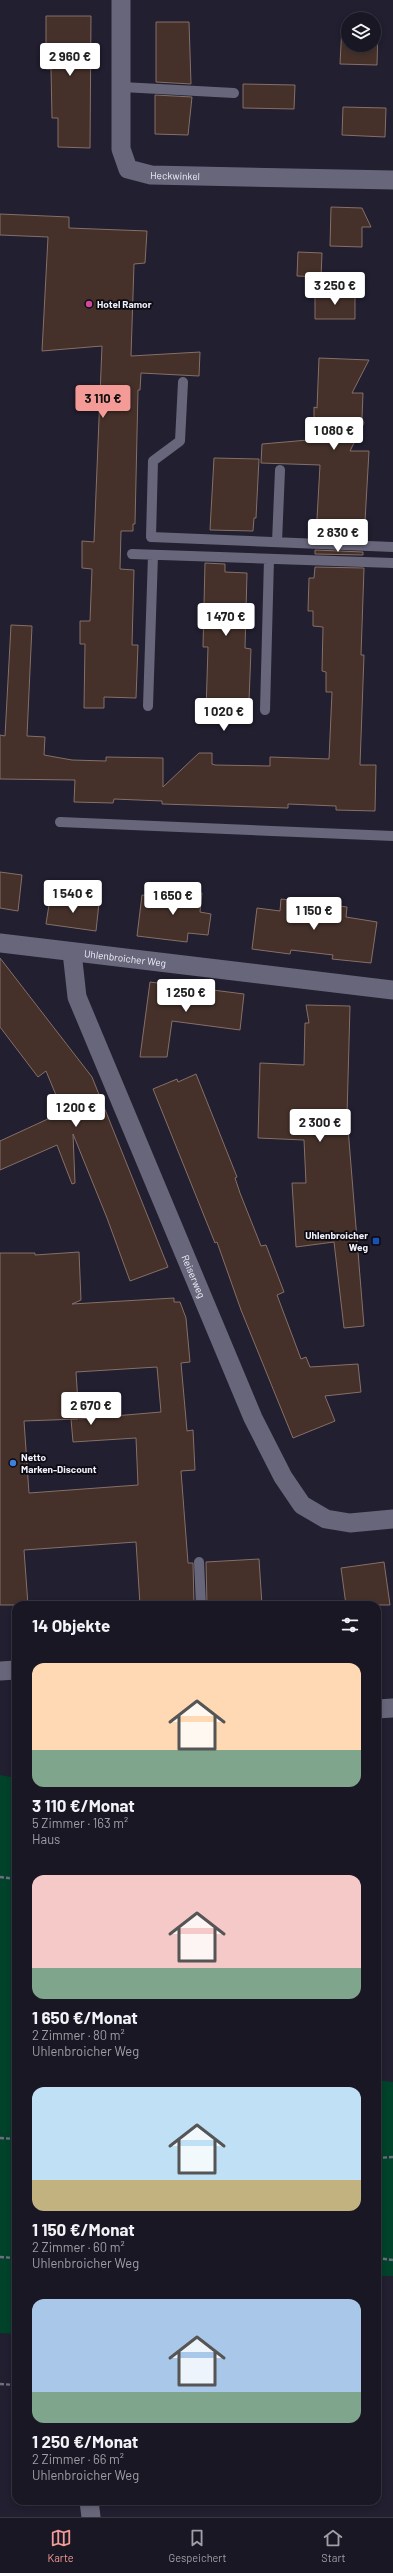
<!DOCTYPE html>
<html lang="de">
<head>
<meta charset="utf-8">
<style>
  body { margin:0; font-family:Barlow,sans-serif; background:#262431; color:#f1f3f6; height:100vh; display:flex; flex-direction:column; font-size:15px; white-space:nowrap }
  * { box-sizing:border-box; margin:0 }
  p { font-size:13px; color:#9f9fa6 }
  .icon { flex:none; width:22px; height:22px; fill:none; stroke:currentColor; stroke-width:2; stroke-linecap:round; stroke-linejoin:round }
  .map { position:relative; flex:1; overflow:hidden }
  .details { position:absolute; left:12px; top:1601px; width:369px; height:904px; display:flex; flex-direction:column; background:#191724; border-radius:12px; box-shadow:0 2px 6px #0003,0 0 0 1px #373641 }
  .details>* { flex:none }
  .fabs { position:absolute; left:341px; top:12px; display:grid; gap:8px }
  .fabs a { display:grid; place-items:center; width:40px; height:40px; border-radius:50%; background:#191724; box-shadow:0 2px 6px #0003,0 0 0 1px #373641; font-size:20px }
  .price { position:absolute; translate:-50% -34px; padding:0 9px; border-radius:4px; background:#fff; color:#222; font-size:13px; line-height:26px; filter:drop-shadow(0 1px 2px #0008) }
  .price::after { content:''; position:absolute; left:50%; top:24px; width:12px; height:9px; margin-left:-6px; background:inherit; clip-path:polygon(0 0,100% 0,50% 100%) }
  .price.active { background:#f59b97; color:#111 }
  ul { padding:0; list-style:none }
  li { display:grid; align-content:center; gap:8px; height:212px; padding:0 20px }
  li span { display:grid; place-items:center; height:124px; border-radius:12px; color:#555 }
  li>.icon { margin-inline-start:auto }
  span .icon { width:72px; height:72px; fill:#fffc; stroke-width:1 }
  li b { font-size:17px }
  h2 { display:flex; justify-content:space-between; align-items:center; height:48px; padding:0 20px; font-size:17px }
  .tab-bar { display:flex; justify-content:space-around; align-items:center; height:56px; border-top:1px solid #373641; background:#191724; font-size:11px; color:#9f9fa6 }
  .tab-bar a { display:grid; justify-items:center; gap:2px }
  .tab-bar .active { color:#f59b97 }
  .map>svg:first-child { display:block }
  .green { fill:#00422a }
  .building { fill:#45312a; stroke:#866f67; fill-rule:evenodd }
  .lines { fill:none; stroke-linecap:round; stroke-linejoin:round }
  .path { stroke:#6f6e7d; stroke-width:2.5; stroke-dasharray:4 2; stroke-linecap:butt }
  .service { stroke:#68667a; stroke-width:10 }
  .minor { stroke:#68667a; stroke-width:19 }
  .hotel-dot { fill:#d1479c; stroke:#0b0a11; stroke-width:1.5 }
  .transit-dot { fill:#1a4fb4; stroke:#0b0a11; stroke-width:1.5 }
  .shop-dot { fill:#3f7fe0; stroke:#0b0a11; stroke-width:1.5 }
  .labels { text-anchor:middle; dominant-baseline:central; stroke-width:3.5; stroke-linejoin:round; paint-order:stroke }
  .street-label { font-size:10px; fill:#f0effb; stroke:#0b0a11 }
  .poi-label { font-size:10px; font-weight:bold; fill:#f0effb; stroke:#0b0a11; text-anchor:start }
</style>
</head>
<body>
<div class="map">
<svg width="393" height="2517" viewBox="0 0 393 2517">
  <rect width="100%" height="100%" fill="#211f30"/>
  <path class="green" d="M0,1775L16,1778V2334L0,2333Z
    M377,2080L393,2082V2276H377Z"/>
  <path class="building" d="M46,16H91L90,148L58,147V118H52L51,69H46Z
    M156,22H189L191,84L156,82Z
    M342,26H348V45H374V28H378L377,65L340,64Z
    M243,84L295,85L294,109L243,108Z
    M155,95L192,97L188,135L155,134Z
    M343,107L386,108L385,137L342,135Z
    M331,207L362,208L371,227H362V247L330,246Z
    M0,214L69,217V228L147,231L145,263L134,264L131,356L200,352L199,376L141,373L140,390H138L135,524H133V531H121L120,569L134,570L132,645H138L136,698L104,697V708H84L85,644H80V621H90L92,569L82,568V541L94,542L102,346L42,351L48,237L0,235Z
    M298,252L322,253L321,277L297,276Z
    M315,293H355V319H315Z
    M319,358L369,360L352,393H363L362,418L364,423L350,451H369L364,539L316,537L320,465L261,463L262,444L308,440L307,429H314V407L317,408Z
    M214,458L259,459L256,518H254L253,531L210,530Z
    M315,550L363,552V555L315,554Z
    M205,563L225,564V572L247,573L245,648L251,649L249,701L227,700V712L206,711L208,647H203Z
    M315,567L364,568L361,655H364L360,765H376L375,811L336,810V806L288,804V808L162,804V801L114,799L113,803L74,802L75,780L0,779V735L5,736L11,625L32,626L27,736L45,737L44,755L72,760L106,761V757L163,758V787L199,753H212V764L215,765L270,766V757L329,759L332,692H326V672L322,671L323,627L313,626V611H308L309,578H314Z
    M0,872L22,875L18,911L0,908Z
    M168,889L202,893L200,912L211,914L208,935L188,933L187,942L137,936L142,895L167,898Z
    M50,898L99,903L96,931L46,924Z
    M281,899L347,907L346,917L377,922L371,963L332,959L333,955L291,950L290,954L252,949L257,908L280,911Z
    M0,958L92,1077L168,1267L130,1281L107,1218L73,1134L75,1183L72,1184L57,1145L0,1170V1141L63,1112L46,1071L38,1077L0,1027Z
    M150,982L244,994L240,1030L172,1021L167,1057H140Z
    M306,1005L350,1006L347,1116L364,1326L344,1328L334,1242L296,1247L292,1183H306L304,1140L258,1138L260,1063L304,1065L305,1023H309Z
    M196,1074L237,1177L235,1178L240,1193L261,1246L266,1245L284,1292L277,1295L301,1359L306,1357L310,1367L358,1364L361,1392L325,1396L335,1421L293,1438L241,1310L217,1242L215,1243L153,1089L177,1079L178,1082Z
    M79,1252L81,1300L72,1304L174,1298V1302H180L186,1318L190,1362L181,1363L187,1431L193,1430L195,1470L181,1471L188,1563H193L194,1605H140L136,1542L24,1550L28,1605H0V1253H35V1255ZM157,1367L161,1412L79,1419L76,1372ZM71,1419L73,1442L136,1438L138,1485L29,1493L24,1421L78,1419Z
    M259,1559L262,1605H207L206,1562Z
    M384,1562L390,1605H346L341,1568Z"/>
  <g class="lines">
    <path class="path" d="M0,1877L16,1879
      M0,2138L16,2139
      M377,2158L393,2157
      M0,2257L16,2258
      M377,2258L393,2260
      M0,2384L16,2385"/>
    <path class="service" d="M122,87L234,93
      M183,382L180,441L153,461L151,537L393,547
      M277,542L280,470
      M132,554L393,563
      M148,706L153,555
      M265,710L269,559
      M60,822L393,836
      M199,1562L201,1605"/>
    <g class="minor">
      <path id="s1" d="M121,0V149L128,169L151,175L393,180"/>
      <path id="s2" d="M0,943L393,990"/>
      <path id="s3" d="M72,952L77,997L253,1418L283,1477L302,1505L326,1519L350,1523L393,1519"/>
      <path d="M0,1671L16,1670"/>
      <path d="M377,1709L393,1708"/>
      <path d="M89,2501L91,2517"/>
    </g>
  </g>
  <circle class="hotel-dot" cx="89" cy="304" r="4"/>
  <rect class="transit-dot" x="372" y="1237" width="8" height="8" rx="2"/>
  <circle class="shop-dot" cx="13" cy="1463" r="4"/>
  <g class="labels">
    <g class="street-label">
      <text stroke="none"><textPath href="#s1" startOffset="218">Heckwinkel</textPath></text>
      <text stroke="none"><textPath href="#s2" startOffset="126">Uhlenbroicher Weg</textPath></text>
      <text stroke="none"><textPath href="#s3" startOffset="348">Reiserweg</textPath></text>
    </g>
    <g class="poi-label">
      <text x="97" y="304">Hotel Ramor</text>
      <text x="368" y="1235" text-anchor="end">Uhlenbroicher<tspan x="368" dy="12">Weg</tspan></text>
      <text x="21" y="1457">Netto<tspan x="21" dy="12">Marken-Discount</tspan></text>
    </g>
  </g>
</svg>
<div class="fabs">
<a><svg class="icon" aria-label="layers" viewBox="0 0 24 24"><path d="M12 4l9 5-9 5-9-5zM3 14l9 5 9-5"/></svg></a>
</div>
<b class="price" style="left:70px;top:77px">2 960 €</b>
<b class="price" style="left:335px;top:306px">3 250 €</b>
<b class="price active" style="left:103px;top:419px">3 110 €</b>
<b class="price" style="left:334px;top:451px">1 080 €</b>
<b class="price" style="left:338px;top:553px">2 830 €</b>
<b class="price" style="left:226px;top:637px">1 470 €</b>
<b class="price" style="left:224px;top:732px">1 020 €</b>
<b class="price" style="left:73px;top:914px">1 540 €</b>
<b class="price" style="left:173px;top:916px">1 650 €</b>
<b class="price" style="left:314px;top:931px">1 150 €</b>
<b class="price" style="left:186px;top:1013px">1 250 €</b>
<b class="price" style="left:76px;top:1128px">1 200 €</b>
<b class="price" style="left:320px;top:1143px">2 300 €</b>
<b class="price" style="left:91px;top:1426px">2 670 €</b>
<section class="details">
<h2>14 Objekte<svg class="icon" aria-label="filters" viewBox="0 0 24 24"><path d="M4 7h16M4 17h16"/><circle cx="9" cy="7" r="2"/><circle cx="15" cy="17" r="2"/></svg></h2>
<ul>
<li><span style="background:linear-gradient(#ffd9b3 70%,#7fa58c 0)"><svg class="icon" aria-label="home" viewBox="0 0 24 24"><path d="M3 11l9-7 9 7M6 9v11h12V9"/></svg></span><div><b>3 110 €/Monat</b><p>5 Zimmer · 163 m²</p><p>Haus</p></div></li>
<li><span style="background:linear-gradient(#f6c9c9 75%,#7fa58c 0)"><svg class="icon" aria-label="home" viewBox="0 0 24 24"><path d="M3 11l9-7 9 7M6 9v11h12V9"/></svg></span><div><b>1 650 €/Monat</b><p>2 Zimmer · 80 m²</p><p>Uhlenbroicher Weg</p></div></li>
<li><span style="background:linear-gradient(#bfe0f5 75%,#c2b280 0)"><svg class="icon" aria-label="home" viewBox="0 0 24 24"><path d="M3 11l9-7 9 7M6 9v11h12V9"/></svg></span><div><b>1 150 €/Monat</b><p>2 Zimmer · 60 m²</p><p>Uhlenbroicher Weg</p></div></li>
<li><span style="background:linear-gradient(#a9c7e8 75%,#7fa58c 0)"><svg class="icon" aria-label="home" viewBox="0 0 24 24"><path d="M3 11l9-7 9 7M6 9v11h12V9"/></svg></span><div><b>1 250 €/Monat</b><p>2 Zimmer · 66 m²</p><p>Uhlenbroicher Weg</p></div></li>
</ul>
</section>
</div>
<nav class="tab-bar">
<a class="active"><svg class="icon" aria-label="map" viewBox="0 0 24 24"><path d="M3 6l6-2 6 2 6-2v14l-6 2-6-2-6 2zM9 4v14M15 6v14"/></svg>Karte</a>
<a><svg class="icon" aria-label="saved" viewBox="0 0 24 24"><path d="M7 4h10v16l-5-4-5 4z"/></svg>Gespeichert</a>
<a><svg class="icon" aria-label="home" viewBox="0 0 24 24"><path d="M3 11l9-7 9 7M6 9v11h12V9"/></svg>Start</a>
</nav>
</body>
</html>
